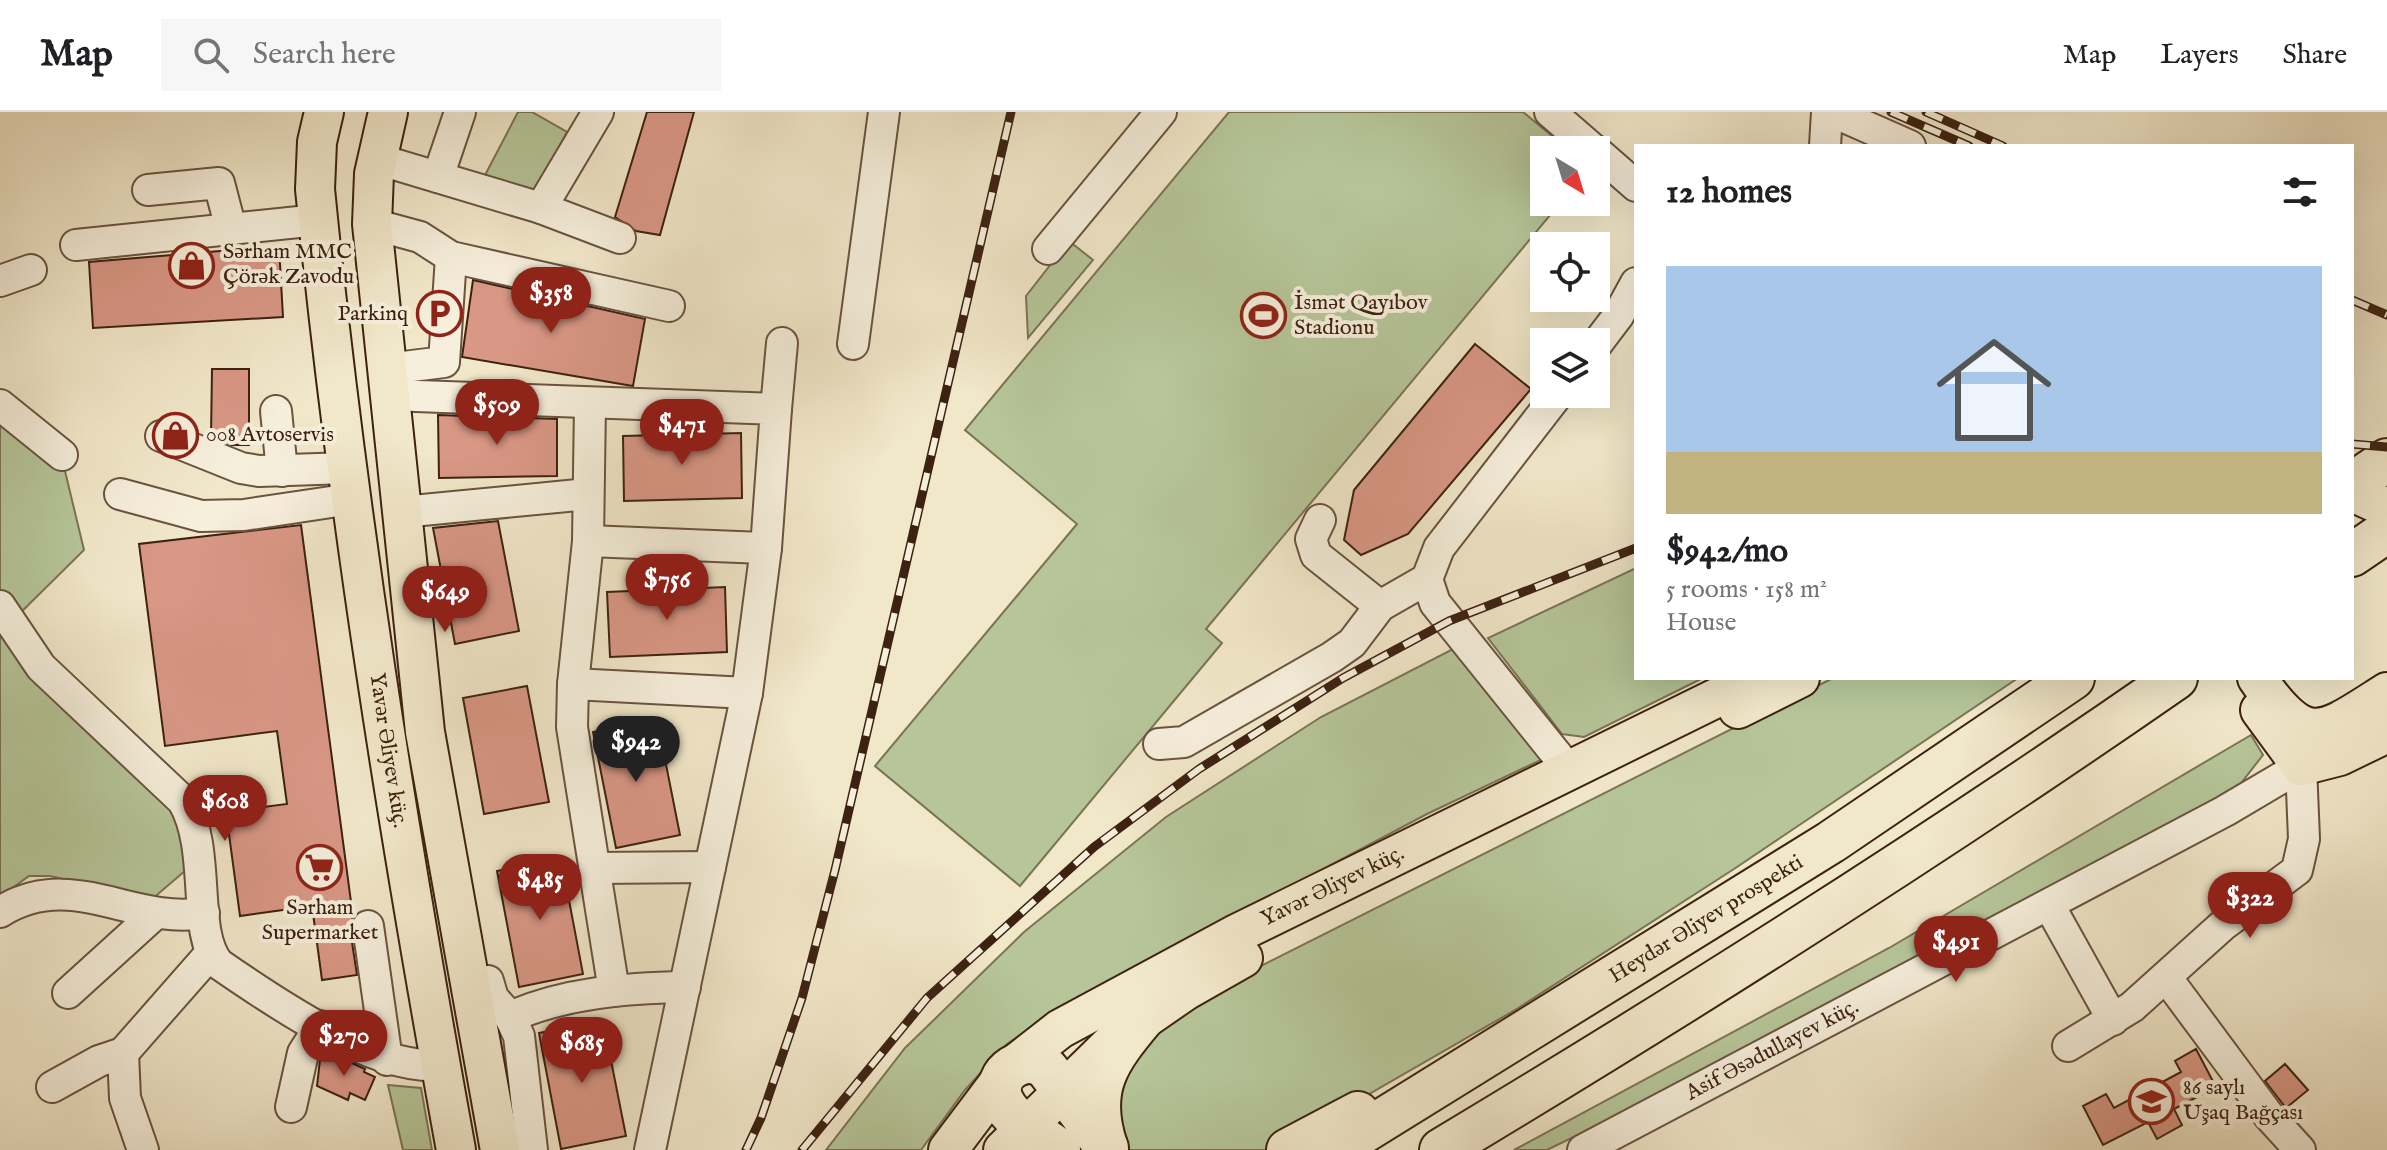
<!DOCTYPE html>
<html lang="en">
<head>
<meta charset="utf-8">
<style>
  body { margin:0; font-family:"IM FELL English",serif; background:#f6f6f6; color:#202124; height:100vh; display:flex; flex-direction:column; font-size:30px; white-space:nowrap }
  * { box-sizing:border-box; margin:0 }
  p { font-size:26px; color:#757577 }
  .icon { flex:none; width:44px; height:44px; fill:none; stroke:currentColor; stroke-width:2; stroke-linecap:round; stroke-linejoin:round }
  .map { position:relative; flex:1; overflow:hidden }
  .drawer { position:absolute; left:1634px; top:32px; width:720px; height:536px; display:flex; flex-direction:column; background:#fff; border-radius:0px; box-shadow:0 8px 32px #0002 }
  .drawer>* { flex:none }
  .needle { width:52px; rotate:142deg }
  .tools { position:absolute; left:1530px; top:24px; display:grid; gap:16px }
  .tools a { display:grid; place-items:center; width:80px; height:80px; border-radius:0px; background:#fff; box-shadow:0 8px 32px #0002; font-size:40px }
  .price { position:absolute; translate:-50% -68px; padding:0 18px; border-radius:28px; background:#8f2418; color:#fff; font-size:26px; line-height:52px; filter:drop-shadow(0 2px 4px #0008) }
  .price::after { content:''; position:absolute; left:50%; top:48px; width:24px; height:18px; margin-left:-12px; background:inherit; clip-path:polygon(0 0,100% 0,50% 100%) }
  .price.on { background:#222; color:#fff }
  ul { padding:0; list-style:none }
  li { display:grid; align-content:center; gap:16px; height:424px; padding:0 32px }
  li span { display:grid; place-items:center; height:248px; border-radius:0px; color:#555 }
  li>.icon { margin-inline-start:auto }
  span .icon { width:144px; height:144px; fill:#fffc; stroke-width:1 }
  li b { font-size:34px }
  h2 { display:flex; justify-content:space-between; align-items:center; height:96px; padding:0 32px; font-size:34px }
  header { display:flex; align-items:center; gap:48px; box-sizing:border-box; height:112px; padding:0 40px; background:#fff; border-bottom:2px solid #e0e0e0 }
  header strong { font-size:38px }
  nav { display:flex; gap:44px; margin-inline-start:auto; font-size:28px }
  .search { width:560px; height:72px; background:#f6f6f6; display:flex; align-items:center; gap:20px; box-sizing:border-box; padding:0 28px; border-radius:0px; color:#757577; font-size:30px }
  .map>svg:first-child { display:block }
  .green { fill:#b6c699; stroke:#7a7455; stroke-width:2 }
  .building { fill:#d99785; stroke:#3d2211; stroke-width:2 }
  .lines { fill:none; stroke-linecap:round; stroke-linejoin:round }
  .minor-casing { stroke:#6a533f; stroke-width:34 }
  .major-casing { stroke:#3d2211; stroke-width:42 }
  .highway-casing { stroke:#3d2211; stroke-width:46 }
  .minor { stroke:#f6efdc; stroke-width:30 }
  .major { stroke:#f1e7c9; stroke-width:38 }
  .highway { stroke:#f1e7c9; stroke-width:42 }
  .rail-casing { stroke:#3d2211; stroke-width:9 }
  .rail { stroke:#f6efdc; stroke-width:6; stroke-dasharray:18; stroke-linecap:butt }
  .labels { text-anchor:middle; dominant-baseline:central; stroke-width:8; stroke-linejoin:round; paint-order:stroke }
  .poi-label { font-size:22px; fill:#3d2211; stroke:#f6efdc; text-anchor:start }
  .street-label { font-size:22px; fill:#3d2211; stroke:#f6efdc }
</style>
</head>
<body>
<header>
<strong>Map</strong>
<div class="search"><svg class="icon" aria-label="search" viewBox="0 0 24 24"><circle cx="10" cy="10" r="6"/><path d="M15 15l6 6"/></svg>Search here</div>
<nav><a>Map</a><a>Layers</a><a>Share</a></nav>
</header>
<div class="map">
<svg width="2387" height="1038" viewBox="0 0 2387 1038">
  <rect width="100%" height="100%" fill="#f1e7c9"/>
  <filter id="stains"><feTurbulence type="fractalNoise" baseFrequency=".0025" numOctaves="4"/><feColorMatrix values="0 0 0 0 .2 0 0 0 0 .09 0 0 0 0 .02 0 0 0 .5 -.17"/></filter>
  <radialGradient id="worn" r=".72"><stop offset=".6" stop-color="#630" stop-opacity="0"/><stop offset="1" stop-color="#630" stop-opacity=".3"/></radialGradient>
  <path class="green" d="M518,0H532L567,20L535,83L483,67Z
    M1229,0H1523L1569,38H1544V90H1561L1206,517L1222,531L1020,774L875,654L1077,412L965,318Z
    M1069,129L1093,148L1028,226L1026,184Z
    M0,305L65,359L84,438L0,521Z
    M1636,456V566H1703L1584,625L1562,622L1488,526Z
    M0,523L35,571L127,650L184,711L186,758L151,788L50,764H29L0,785Z
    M1453,537L1547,645L1427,702L1057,898L1007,932L965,978L921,1038H826L905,936L1024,820L1166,705L1321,605Z
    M1833,566H2018L1734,757L1515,898L1272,1038H1119L1107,979L1130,936L1227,871Z
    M2251,623L2263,643L2231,684L1600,1012L1547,1038H1514L1889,836Z
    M388,973L421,976L432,1038H403Z"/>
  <path class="building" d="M647,0H694L660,123L636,119L615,105Z
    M279,134L283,205L93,216L89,150Z
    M473,168L645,207L633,274L462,245Z
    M1475,232L1531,277L1408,422L1361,443L1344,428L1354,378Z
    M212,257H249V333H231L211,325Z
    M438,303L557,307V364L439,366Z
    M741,321L742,386L624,389L623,324Z
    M498,409L519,519L455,532L433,416Z
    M301,413L353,805L350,817L357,863L322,868L312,794L240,804L226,700L287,692L277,619L165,634L139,432Z
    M725,475L727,540L610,545L607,480Z
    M527,574L549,690L484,702L463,586Z
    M657,607L680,723L616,736L593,620Z
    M561,746L583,862L519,875L497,759Z
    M603,908L626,1024L561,1037L539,921Z
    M2196,937L2216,975L2174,997L2182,1013L2157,1027L2148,1010L2103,1033L2083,994L2106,982L2114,996L2181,960L2175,949Z
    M330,941L365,957L364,960L375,965L365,988L350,981L348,988L317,974L320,948Z
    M2285,952L2308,978L2286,996L2265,969Z"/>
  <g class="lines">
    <defs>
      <g id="minor">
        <path d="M1550,0L1594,38"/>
        <path d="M1833,0L1910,34"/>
        <path d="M1825,34L1827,0"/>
        <path d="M1596,39L1636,74"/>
        <path d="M377,47L541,96L598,0"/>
        <path d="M438,65L460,0"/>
        <path d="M148,78L219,71L231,117"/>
        <path d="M541,96L620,126"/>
        <path d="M372,112L420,125L451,145L669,194"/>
        <path d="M76,133L318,108"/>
        <path d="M1048,137L1161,0"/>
        <path d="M0,169L31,158"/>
        <path d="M853,232L884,0"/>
        <path d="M1596,233L1618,204L1636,171"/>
        <path d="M387,257L444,250L451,145"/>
        <path d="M389,283L776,297L766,436L747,581L650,1038"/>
        <path d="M590,292L588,429L573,572L572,615L614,879"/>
        <path d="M0,293L62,343"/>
        <path d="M776,297L782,231"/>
        <path d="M276,299L282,359"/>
        <path d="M161,324L241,356L259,359L347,356"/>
        <path d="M120,382L201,404L244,403L351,387"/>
        <path d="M402,400L588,382"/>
        <path d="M1320,408L1311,427L1316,443L1380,494"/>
        <path d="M588,429L766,436"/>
        <path d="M1427,467L1435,491L1569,658"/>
        <path d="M0,494L41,555L183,689C212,738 191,821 219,852C274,890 374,959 441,953"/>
        <path d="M573,572L747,581"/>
        <path d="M1159,632L1184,630L1332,545L1352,531L1380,494L1427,467L1439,436L1558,282"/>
        <path d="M595,756L710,755"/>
        <path d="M2049,793L2113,908"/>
        <path d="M0,800C72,755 131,813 204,801"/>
        <path d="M368,814L387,948"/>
        <path d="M2166,865L2269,1004L2300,1038"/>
        <path d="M488,869L493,886L510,905"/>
        <path d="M68,881L155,802"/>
        <path d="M52,975L99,949L123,941"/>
        <path d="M291,995L303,941L320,914"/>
        <path d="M143,1038L125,986L123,941L210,842"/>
        <path d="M532,1038L519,924L510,905C564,881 626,876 685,875"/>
        <path id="s1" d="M1583,1038L2225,699L2301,654L2304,727L2297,758L2222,814L2132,895L2068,934"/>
      </g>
      <g id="major">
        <path id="s2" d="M324,0L317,30L315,77C347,400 398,719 456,1038"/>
        <path d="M388,0L374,62L372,112L425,620L500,1038"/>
        <path d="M2352,380L2387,396"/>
        <path d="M2257,566C2307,638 2321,622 2387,580"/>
        <path d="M1738,597L1800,566"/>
        <path d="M2260,598L2301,654"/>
        <path d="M2301,654L2340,644L2387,621"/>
        <path id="s3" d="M948,1038L1009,957L1060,917L1238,821L1757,566"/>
        <path d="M1003,1038L1117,926L1185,879L1243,846"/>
      </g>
      <g id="highway">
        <path d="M2352,372L2387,348"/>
        <path d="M2352,443L2387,419"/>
        <path d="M1106,1034C1087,976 1108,948 1144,905"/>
        <path d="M1059,1038C1041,1024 1011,1009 1002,988C990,960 1027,939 1047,957L1107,1036"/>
        <path d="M1288,1038L1358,1001"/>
        <path id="s4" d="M1334,1038L1831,730L2073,566"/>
        <path d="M1441,1038C1691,888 1937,732 2176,566"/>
      </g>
    </defs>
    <use href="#minor" class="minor-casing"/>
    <use href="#major" class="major-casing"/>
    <use href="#highway" class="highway-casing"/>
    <use href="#minor" class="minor"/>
    <use href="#major" class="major"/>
    <use href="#highway" class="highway"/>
    <defs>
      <path id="rail" d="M1891,0L1969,34
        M1926,0L2003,34
        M2352,188L2387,203
        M2352,332L2387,335
        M746,1038L761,1006L802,886L835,758L1011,0
        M802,1038L927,886L1094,735L1199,657L1343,566L1449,509L1636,436"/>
    </defs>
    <use href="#rail" class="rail-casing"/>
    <use href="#rail" class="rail"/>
  </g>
  <defs>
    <symbol id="shop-ring" viewBox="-11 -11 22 22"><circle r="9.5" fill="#f6efdc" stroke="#8f2418" stroke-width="1.5"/><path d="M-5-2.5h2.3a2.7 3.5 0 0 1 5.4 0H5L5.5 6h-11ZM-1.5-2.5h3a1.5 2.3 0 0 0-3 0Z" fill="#8f2418"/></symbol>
    <symbol id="parking-ring" viewBox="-11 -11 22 22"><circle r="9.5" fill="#f6efdc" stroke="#8f2418" stroke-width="1.5"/><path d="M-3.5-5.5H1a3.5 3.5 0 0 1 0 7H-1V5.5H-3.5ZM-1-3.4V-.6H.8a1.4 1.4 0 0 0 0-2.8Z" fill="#8f2418"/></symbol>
    <symbol id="stadium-ring" viewBox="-11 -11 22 22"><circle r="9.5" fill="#f6efdc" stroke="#8f2418" stroke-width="1.5"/><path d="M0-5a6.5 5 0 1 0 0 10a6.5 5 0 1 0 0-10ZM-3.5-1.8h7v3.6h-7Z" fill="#8f2418"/></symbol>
    <symbol id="supermarket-ring" viewBox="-11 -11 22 22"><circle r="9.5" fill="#f6efdc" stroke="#8f2418" stroke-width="1.5"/><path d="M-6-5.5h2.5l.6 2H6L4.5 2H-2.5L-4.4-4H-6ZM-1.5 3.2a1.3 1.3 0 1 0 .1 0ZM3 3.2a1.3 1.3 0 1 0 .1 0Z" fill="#8f2418"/></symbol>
    <symbol id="school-ring" viewBox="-11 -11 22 22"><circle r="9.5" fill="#f6efdc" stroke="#8f2418" stroke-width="1.5"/><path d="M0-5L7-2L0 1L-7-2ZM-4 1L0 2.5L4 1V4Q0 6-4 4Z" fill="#8f2418"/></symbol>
  </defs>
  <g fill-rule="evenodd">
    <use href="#shop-ring" x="166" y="128" width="51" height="51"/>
    <use href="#parking-ring" x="414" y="176" width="51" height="51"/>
    <use href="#stadium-ring" x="1238" y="178" width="51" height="51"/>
    <use href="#shop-ring" x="150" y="298" width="51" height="51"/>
    <use href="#supermarket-ring" x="294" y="730" width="51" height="51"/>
    <use href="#school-ring" x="2126" y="964" width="51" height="51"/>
  </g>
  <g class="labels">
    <g class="poi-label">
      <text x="223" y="140">Sərham MMC<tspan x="223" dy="25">Çörək Zavodu</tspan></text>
      <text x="1294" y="191">İsmət Qayıbov<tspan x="1294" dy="25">Stadionu</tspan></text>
      <text x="408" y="202" text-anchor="end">Parkinq</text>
      <text x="206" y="323">008 Avtoservis</text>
      <text x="320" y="796" text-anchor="middle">Sərham<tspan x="320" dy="25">Supermarket</tspan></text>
      <text x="2183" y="976">86 saylı<tspan x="2183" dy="25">Uşaq Bağçası</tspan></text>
    </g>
    <g class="street-label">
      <text stroke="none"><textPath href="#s2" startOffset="644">Yavər Əliyev küç.</textPath></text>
      <text stroke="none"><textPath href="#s3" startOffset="474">Yavər Əliyev küç.</textPath></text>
      <text stroke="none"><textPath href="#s4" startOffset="438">Heydər Əliyev prospekti</textPath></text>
      <text stroke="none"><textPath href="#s1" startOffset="214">Asif Əsədullayev küç.</textPath></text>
    </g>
  </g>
  <rect width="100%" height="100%" filter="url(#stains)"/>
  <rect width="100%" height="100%" fill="url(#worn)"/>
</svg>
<div class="tools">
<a><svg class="needle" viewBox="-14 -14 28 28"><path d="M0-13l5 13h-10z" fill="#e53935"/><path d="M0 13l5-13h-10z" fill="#757577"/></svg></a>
<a><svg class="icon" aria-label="locate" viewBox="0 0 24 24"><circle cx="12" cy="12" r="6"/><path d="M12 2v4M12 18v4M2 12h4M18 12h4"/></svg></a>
<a><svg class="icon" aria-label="layers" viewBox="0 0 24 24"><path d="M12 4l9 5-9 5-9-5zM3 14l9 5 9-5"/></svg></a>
</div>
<b class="price" style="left:551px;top:223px">$358</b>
<b class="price" style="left:497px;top:335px">$509</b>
<b class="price" style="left:682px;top:355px">$471</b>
<b class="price" style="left:667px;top:510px">$756</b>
<b class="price" style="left:445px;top:522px">$649</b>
<b class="price on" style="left:636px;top:672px">$942</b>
<b class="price" style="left:225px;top:731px">$608</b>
<b class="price" style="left:540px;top:810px">$485</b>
<b class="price" style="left:2250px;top:828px">$322</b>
<b class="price" style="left:1956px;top:872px">$491</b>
<b class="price" style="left:344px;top:966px">$270</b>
<b class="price" style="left:582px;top:973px">$685</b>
<section class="drawer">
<h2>12 homes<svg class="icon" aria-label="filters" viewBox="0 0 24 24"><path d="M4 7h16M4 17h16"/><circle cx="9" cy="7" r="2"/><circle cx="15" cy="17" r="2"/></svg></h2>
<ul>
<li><span style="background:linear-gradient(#a9c7e8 75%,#c2b280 0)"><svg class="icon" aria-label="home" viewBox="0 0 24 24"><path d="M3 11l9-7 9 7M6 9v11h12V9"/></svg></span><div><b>$942/mo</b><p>5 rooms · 158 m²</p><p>House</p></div></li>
</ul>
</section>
</div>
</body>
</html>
